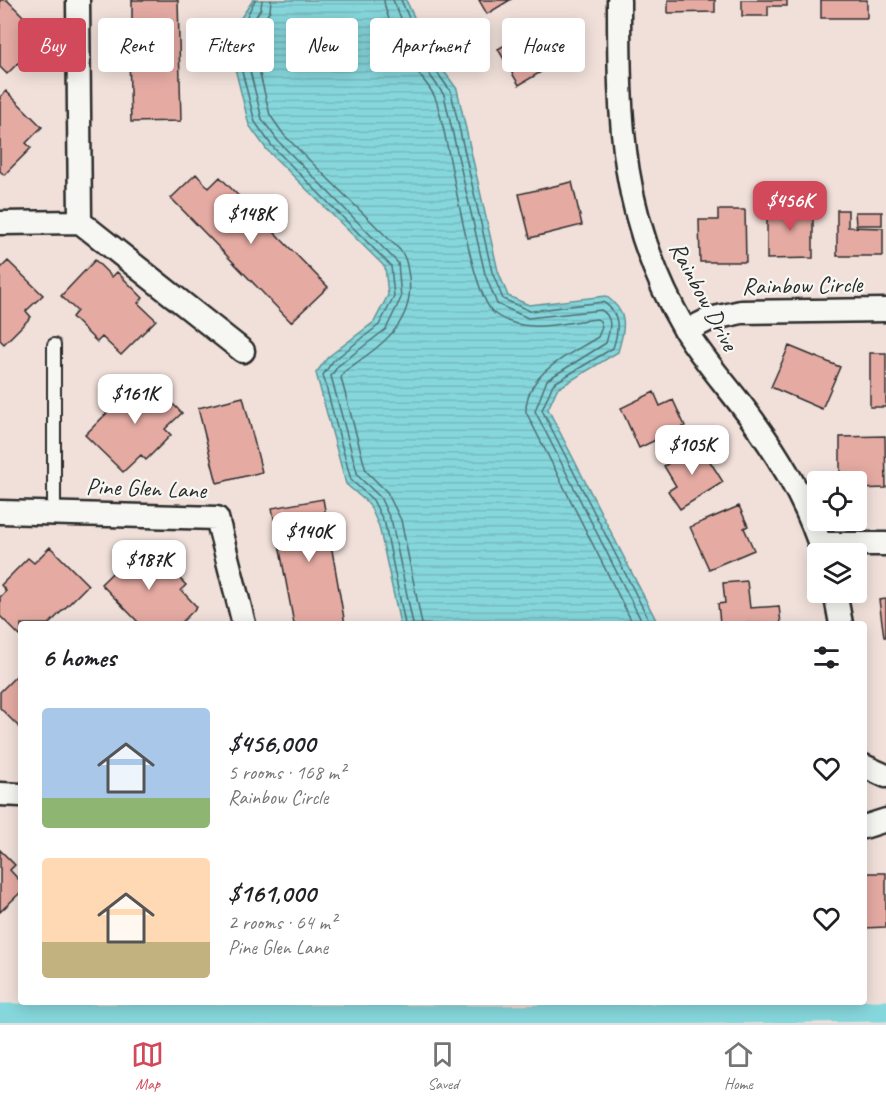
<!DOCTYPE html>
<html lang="en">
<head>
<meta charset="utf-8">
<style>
  body { margin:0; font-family:Caveat,sans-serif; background:#f6f6f6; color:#202124; height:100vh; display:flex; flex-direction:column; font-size:22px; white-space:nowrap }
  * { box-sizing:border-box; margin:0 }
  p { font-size:20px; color:#757577 }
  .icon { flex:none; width:33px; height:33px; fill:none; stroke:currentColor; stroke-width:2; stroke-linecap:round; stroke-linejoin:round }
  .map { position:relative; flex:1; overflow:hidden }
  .panel { position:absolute; left:18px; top:621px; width:849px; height:384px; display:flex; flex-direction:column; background:#fff; border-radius:6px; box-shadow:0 3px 15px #0003 }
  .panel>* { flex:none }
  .guide { position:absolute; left:18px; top:18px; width:850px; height:54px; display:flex; gap:12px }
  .controls { position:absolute; left:807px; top:471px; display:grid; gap:12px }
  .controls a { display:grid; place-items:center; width:60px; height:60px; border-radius:6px; background:#fff; box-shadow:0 3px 15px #0003; font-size:30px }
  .price { position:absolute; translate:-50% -51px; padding:0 14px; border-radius:12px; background:#fff; color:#222; font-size:20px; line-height:39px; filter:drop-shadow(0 2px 3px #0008) }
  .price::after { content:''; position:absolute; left:50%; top:36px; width:18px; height:14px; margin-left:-9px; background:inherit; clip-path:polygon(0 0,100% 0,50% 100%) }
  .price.selected { background:#d1495b; color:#fff }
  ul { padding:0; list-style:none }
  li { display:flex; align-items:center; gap:18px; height:150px; padding:0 24px }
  li span { display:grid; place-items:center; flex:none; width:168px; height:120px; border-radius:6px; color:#555 }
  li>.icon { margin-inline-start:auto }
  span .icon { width:72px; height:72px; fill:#fffc; stroke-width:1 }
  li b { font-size:26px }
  h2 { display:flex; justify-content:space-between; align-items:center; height:72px; padding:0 24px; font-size:26px }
  .tag { padding:0 21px; border-radius:6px; background:#fff; box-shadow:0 3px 15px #0003; font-size:21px; line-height:54px }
  .tag.selected { background:#d1495b; color:#fff }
  .menu { display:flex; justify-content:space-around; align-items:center; height:84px; border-top:2px solid #e0e0e0; background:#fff; font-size:16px; color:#757577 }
  .menu a { display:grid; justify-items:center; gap:3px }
  .menu .selected { color:#d1495b }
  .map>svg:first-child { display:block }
  .water { fill:url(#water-rules); stroke:#629295; stroke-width:1.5 }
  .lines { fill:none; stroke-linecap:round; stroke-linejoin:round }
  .shore { stroke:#4f7072; stroke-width:1.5 }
  .canal { stroke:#86d7dc; stroke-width:21 }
  .building { fill:#e5aba3; stroke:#2b2b2b; stroke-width:1.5 }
  .service-casing { stroke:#2b2b2b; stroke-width:16 }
  .minor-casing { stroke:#2b2b2b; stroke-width:27 }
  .service { stroke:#f6f6f2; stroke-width:12 }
  .minor { stroke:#f6f6f2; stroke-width:22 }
  .labels { text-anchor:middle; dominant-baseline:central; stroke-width:4.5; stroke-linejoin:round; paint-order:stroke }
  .street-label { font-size:24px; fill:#2b2b2b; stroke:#f6f6f2 }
</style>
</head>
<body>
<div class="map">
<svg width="886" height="1023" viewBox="0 0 886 1023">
  <defs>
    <pattern id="water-rules" width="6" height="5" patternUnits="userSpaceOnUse" patternTransform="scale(1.5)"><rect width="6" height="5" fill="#86d7dc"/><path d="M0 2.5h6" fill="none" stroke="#74b9bd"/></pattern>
  </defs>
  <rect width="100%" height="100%" fill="#f1e0da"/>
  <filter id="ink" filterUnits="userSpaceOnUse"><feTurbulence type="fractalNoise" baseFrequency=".0167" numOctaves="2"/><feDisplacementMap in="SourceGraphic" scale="12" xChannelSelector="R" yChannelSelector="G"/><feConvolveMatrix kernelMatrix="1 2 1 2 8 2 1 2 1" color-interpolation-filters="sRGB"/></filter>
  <g filter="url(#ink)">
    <path class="water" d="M253,0H406L432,55L457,89L498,271L508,296L529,305L606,296C629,313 625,326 618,352L557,389L548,409L658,624H400L379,526L369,504L346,484L316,373L328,357L374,322L388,295L385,267L267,150L249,125L232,56L234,28Z"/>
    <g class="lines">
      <path class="shore" d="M255,0L240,30L238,56L255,122L272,146L391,266L394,297L379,325L333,361L323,375L351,480L373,500L385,524L405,624
        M262,0L261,8L247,32L246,55L262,119L278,141L398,263L401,298L386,329L338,366L331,376L358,476L380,497L392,523L413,624
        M271,0L270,10L256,35L255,54L270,115L284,135L400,250C407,258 407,267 409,277C415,326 379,346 344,372L341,378L366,471L387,492L401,520L422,624
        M384,0C385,17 406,56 416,70C422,79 433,90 436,100C450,139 469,295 495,314C525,336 563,322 597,319L600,321L602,327L598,337C570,355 525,372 526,412L633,624
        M393,0L420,61L444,95L485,274L497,304L528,318L601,310C614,317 610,330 606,343L547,380L535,411L643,624
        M401,0L427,58L451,92L492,272L503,299L530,311L603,302C621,313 619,330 613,348L553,384L542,410L651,624"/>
      <path class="canal" d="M0,1014L502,1016L886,1011"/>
    </g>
    <path class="building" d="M0,0H7L28,21L25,24L41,40L7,74L0,67Z
      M132,0H178L181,121L131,122L128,26H132Z
      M479,0H510L487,14Z
      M668,0H715V12L668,13Z
      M742,0H787V6H768V16H742Z
      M821,0H867V18H821Z
      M547,20L568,56L519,85L498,49Z
      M6,91L42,127L26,143L31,148L4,175L0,171V97Z
      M196,174L209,188L220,177L328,287L291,322L171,198Z
      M572,182L582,225L530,238L519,194Z
      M767,206H813V258L767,259Z
      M718,210H745L746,262H700L699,220H718Z
      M837,210H848V227L883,228V256H837Z
      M855,212H882V225H856Z
      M95,260L112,277L117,272L143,298L138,303L156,320L121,355L102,337L97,342L72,317L77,311L61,296Z
      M8,261L43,295L26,311L31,317L4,344L0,340V269Z
      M789,346L840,367L822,409L771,387Z
      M870,353H886V407H870Z
      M144,376L182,413L165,429L171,435L146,460L141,455L123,472L85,435Z
      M654,392L660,406L673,400L685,426L639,448L621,408Z
      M243,397L262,472L217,483L198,408Z
      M885,436L886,488L856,489V482H840V437Z
      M699,444L723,482L680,509L668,491L676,486L664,466Z
      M323,499L345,624H294L272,508Z
      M739,506L748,526L744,528L754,550L709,569L690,527Z
      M50,547L88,585L49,624H21V637L0,616V597L6,591L1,585L28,558L34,563Z
      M139,547L154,563L159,558L186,585L181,590L197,607L180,624H140L101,584Z
      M747,581L750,608L779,606L781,624L720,623L718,604L725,603L723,583Z
      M886,599V637H884L879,600Z
      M21,671V729L0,708V692Z
      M0,850L15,865L10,870L21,882V892L0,912Z
      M864,873H886V927L864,928Z"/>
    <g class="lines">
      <defs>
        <path id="service" d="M54,512V345"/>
        <path id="minor" d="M78,0L80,222
          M619,0C619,124 620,219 685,330C706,364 733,392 756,425C784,464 809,507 823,554
          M0,223L80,222L243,351
          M686,331L710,319L741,312L886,310
          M0,512L217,518L244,624
          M820,544H886
          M835,592L841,624
          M864,766L886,776
          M0,794L21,795
          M864,827L886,820"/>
      </defs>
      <use href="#service" class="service-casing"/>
      <use href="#minor" class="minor-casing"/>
      <use href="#service" class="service"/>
      <use href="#minor" class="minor"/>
    </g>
  </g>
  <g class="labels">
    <g class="street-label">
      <text transform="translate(802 285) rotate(-1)">Rainbow Circle</text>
      <text transform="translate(704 296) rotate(62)">Rainbow Drive</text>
      <text transform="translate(146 488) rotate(2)">Pine Glen Lane</text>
    </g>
  </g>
</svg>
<div class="controls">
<a><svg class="icon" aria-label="locate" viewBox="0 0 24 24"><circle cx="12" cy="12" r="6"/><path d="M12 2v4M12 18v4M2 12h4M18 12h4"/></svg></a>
<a><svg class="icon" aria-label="layers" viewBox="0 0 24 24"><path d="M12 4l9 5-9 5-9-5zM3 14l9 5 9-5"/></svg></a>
</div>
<b class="price selected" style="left:790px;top:232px">$456K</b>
<b class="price" style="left:251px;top:245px">$148K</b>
<b class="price" style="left:135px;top:425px">$161K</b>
<b class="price" style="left:692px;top:476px">$105K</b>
<b class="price" style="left:309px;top:563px">$140K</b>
<b class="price" style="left:149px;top:591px">$187K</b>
<div class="guide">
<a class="tag selected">Buy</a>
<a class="tag">Rent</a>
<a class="tag">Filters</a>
<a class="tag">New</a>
<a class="tag">Apartment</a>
<a class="tag">House</a>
</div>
<section class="panel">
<h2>6 homes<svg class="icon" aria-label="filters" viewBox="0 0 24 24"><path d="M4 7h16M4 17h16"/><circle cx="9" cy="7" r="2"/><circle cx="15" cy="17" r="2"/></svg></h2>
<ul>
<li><span style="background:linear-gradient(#a9c7e8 75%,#8fb573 0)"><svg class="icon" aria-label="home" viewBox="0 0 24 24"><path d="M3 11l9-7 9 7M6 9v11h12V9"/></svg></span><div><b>$456,000</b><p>5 rooms · 168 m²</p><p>Rainbow Circle</p></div><svg class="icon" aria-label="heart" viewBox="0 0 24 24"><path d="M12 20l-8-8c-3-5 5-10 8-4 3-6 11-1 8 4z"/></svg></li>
<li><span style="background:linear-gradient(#ffd9b3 70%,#c2b280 0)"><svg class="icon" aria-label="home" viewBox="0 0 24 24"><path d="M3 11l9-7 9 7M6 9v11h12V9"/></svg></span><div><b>$161,000</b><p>2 rooms · 64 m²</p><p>Pine Glen Lane</p></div><svg class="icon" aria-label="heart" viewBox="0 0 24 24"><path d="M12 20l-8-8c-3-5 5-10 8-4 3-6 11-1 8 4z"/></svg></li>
</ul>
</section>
</div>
<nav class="menu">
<a class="selected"><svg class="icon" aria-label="map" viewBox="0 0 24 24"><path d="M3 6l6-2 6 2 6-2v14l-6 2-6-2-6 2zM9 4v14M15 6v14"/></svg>Map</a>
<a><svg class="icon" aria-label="saved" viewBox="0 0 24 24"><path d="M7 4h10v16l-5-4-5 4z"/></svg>Saved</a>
<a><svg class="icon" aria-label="home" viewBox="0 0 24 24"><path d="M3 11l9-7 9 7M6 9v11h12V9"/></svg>Home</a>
</nav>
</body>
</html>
